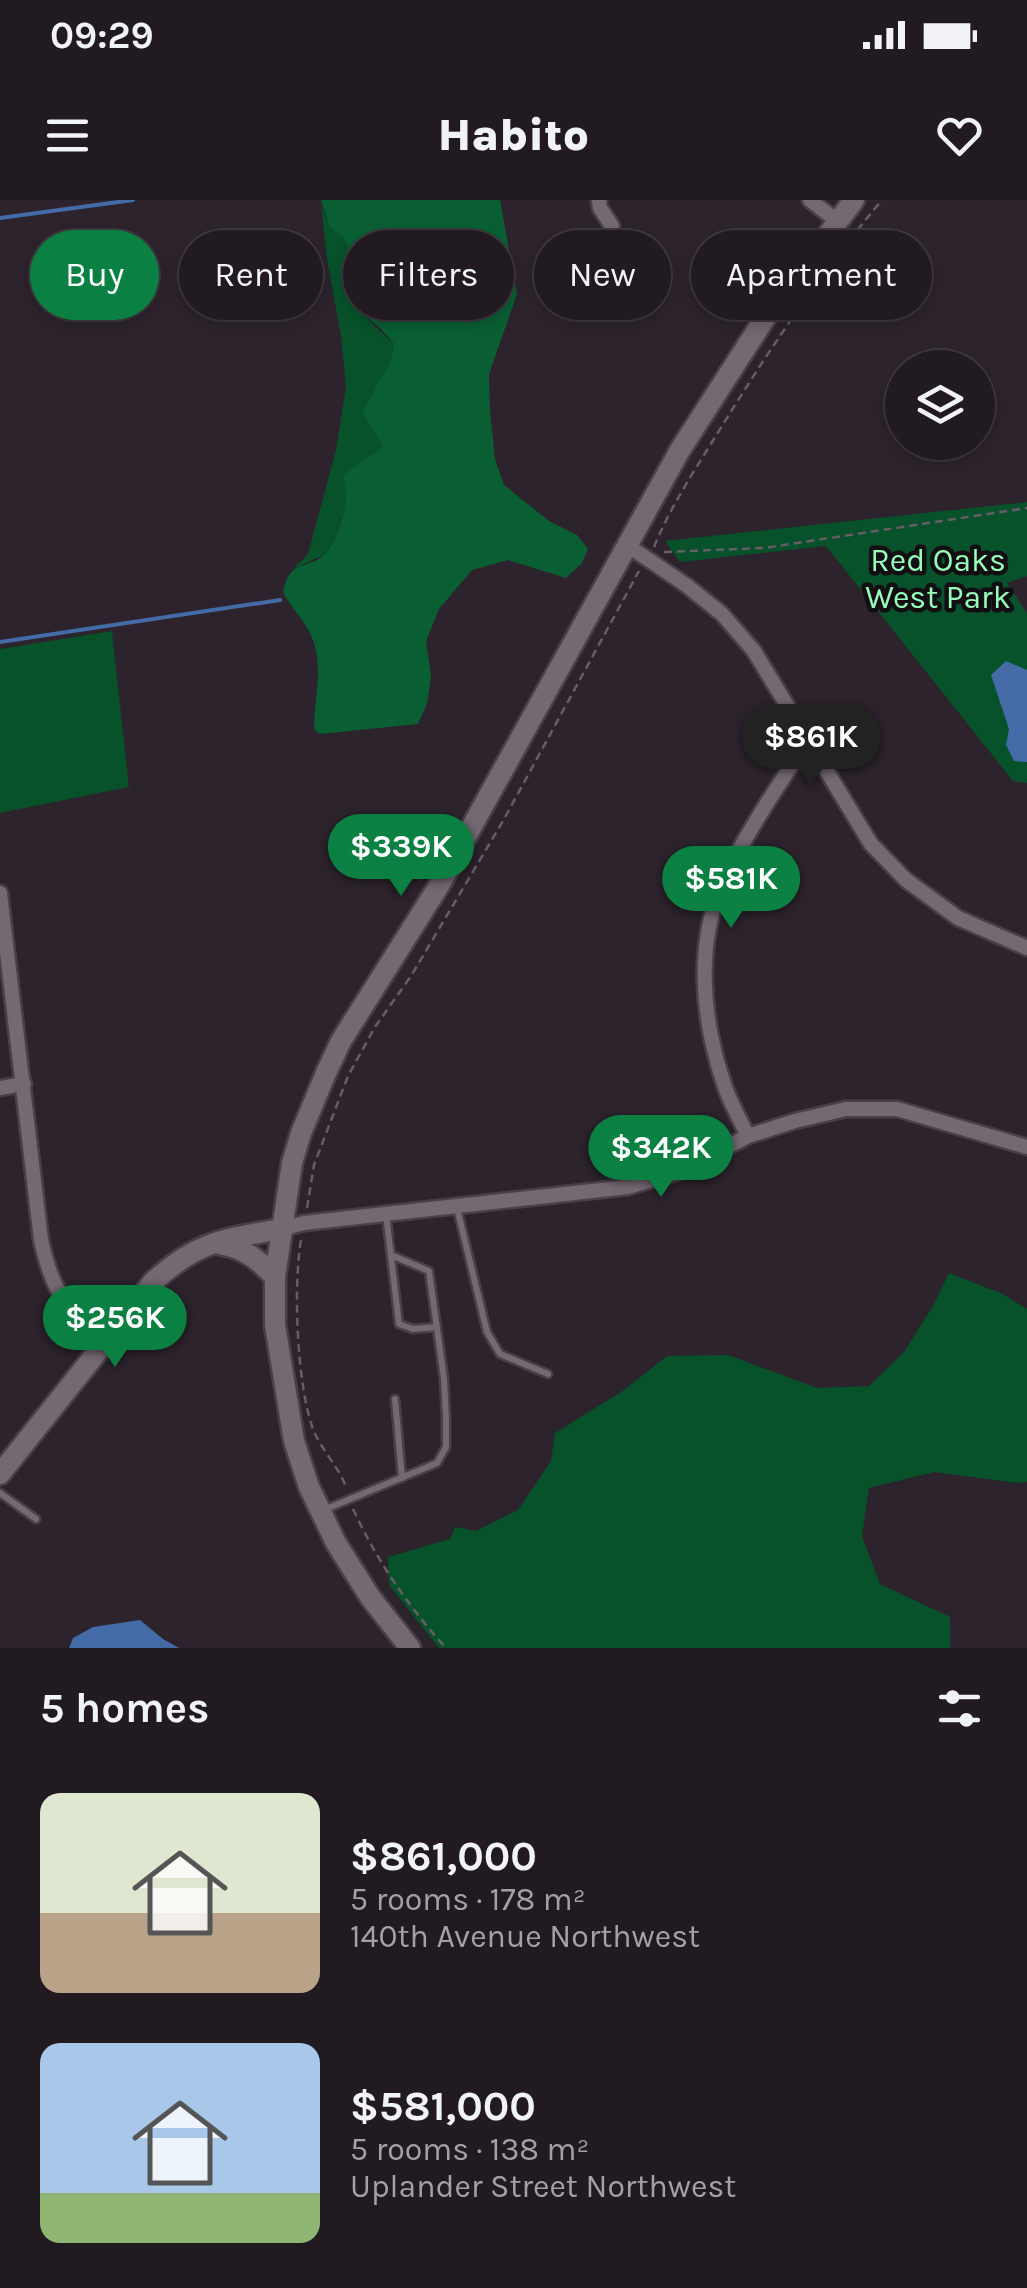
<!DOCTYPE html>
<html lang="en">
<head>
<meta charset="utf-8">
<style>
  body { margin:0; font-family:Karla,sans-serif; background:#29232a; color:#f1f3f6; height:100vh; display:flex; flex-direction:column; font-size:38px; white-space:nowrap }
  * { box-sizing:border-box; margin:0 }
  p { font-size:32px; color:#a2a1a5 }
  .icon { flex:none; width:55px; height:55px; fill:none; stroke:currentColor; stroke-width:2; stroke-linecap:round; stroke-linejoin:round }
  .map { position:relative; height:1448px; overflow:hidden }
  .sheet { display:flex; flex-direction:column; background:#211a21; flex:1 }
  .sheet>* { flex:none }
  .banner { position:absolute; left:30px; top:30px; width:968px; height:90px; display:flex; gap:20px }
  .controls { position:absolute; left:885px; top:150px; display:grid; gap:20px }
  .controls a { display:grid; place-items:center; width:110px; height:110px; border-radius:50%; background:#211a21; box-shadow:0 5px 15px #0003,0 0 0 2px #3e383f; font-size:50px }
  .price { position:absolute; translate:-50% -85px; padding:0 22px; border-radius:35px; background:#0b8043; color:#fff; font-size:32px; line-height:65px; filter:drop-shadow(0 2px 5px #0008) }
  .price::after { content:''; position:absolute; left:50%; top:60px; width:30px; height:22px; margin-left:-15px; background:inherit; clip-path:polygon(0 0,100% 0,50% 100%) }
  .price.current { background:#222; color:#fff }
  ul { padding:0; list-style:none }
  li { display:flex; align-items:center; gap:30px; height:250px; padding:0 40px }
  li span { display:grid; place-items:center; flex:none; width:280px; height:200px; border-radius:20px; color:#555 }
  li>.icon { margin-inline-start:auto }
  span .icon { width:120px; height:120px; fill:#fffc; stroke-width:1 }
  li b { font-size:42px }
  h2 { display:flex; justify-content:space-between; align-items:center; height:120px; padding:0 40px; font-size:42px }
  .chip { padding:0 35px; border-radius:45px; background:#211a21; box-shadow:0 5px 15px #0003,0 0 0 2px #3e383f; font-size:35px; line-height:90px }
  .chip.current { background:#0b8043; color:#fff }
  .status { display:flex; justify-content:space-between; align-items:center; height:70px; padding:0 50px; background:#211a21; direction:ltr }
  .status svg { height:28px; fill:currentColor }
  header { display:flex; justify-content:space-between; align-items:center; height:130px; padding:0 40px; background:#211a21; font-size:45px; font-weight:800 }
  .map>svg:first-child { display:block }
  .green { fill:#07512b }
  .forest { fill:#095f33 }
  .water { fill:#446ba6 }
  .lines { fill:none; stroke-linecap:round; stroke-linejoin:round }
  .stream { stroke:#446ba6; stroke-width:4 }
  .lane-casing { stroke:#484048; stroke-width:11 }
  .street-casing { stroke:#484048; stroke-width:19 }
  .secondary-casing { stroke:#484048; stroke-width:25 }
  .path { stroke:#665e66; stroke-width:2.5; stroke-dasharray:8 5; stroke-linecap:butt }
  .lane { stroke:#746873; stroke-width:6 }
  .street { stroke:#746873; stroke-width:14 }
  .secondary { stroke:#746873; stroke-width:20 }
  .labels { text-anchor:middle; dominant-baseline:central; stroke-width:9; stroke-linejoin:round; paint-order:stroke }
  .park-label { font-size:32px; fill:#97fdba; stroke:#120e12 }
</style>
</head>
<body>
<div class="status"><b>09:29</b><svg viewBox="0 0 49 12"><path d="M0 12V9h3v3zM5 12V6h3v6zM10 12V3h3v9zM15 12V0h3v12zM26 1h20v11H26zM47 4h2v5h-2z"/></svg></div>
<header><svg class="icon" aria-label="menu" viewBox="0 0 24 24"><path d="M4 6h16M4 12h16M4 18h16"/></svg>Habito<svg class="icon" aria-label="heart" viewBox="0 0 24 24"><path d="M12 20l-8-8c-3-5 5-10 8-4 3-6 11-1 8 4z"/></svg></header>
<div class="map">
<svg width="1027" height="1448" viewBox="0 0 1027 1448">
  <rect width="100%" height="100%" fill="#2c232c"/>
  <path class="green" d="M321,4L330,28L344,38L358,66L354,98L359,111L394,144L391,160L362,212C368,225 378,234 382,247L343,275L347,303L336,335L326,354L293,369L308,354L336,250L346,187L341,135L327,60Z
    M1027,302V376L1007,383L1027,413V583L1013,581L826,346L680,362L665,341Z
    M112,431L129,587L0,613V449Z
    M949,1073L1003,1094L1027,1109V1282L1017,1283L934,1272L869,1288L862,1336L880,1384L950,1417V1448H439L389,1385L388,1357L450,1339L455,1327L476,1331L518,1310L551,1261L555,1233L624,1190L667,1156L728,1155L817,1188L869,1186L904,1152L934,1104Z"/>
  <path class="forest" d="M321,0H500L517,94L489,174L490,211L495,259L504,285L549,321L577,335L588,349L582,363L566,378L508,360L472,370L439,409L426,441L431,476L427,504L418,524L320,534L314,529C314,494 327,459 306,426C299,414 289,405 283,392C290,356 309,372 327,352C335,342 346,311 346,299C346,291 344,283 343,275L382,247C378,234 368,225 362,212L391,160L394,144L380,128L359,111L354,98L358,66L344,38L330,28Z"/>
  <path class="water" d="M1006,461L1027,470V562L1014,561L1006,545L1009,529L991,475Z
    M140,1420L163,1439L179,1448H69L73,1438L93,1427Z"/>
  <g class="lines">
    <path class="stream" d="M0,18L133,0
      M0,442L280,400"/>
    <defs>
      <path id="lane" d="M457,1008L487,1132L500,1154L548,1174
        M386,1014L399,1124L413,1129L436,1127
        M395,1199L402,1278
        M0,1293L36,1319
        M326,1309L437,1263L446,1247V1218L444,1179L429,1071L391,1055"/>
      <path id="street" d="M599,0L600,8L612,26
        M810,0L837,21
        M627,345L686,385L722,414L754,451L871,644L906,680L958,718L1027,748
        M0,693L41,1040C53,1095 65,1105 106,1141
        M0,888L24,884
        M748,936C740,920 731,904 725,887C702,821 694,743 725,678C748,629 779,585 808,540
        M281,1029L304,1023L628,987L682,971L748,936L795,921L846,909H897L1027,947"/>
      <path id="secondary" d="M219,1044C246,1049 256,1058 275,1077
        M0,1274L153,1082C197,1041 224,1039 281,1029
        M410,1448L370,1397L336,1343L309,1287L294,1241L275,1125V1077L292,963L301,933L326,873L341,841L440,684L680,250L765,118L854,0"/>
    </defs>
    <use href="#lane" class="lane-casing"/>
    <use href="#street" class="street-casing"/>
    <use href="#secondary" class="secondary-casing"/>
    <path class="path" d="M654,347C671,305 698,265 722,226C770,148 823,70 882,0
      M664,352L764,348L1027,308
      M307,1008L314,965L348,876L375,827L411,776L503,621L639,371
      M301,1040C293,1086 297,1182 312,1226C319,1248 338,1265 346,1287
      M353,1309C377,1361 408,1406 446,1448"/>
    <use href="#lane" class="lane"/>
    <use href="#street" class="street"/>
    <use href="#secondary" class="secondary"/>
  </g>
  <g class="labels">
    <g class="park-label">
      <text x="938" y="360">Red Oaks<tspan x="938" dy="37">West Park</tspan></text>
    </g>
  </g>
</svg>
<div class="controls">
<a><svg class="icon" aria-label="layers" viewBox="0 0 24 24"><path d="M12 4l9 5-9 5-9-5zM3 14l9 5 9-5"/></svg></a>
</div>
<b class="price current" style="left:811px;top:589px">$861K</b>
<b class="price" style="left:401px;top:699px">$339K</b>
<b class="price" style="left:731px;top:731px">$581K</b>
<b class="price" style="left:661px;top:1000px">$342K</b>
<b class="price" style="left:115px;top:1170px">$256K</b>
<div class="banner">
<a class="chip current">Buy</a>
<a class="chip">Rent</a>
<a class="chip">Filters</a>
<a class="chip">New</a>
<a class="chip">Apartment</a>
</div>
</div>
<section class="sheet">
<h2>5 homes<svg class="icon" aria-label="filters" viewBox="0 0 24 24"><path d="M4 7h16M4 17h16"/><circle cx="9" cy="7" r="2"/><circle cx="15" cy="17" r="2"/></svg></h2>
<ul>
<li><span style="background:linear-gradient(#dfe7d0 60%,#b9a48a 0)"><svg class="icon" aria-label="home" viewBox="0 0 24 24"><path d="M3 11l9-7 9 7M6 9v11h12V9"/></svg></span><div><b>$861,000</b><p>5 rooms · 178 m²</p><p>140th Avenue Northwest</p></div></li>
<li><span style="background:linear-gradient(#a9c7e8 75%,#8fb573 0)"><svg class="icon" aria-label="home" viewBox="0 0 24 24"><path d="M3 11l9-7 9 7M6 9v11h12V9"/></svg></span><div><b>$581,000</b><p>5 rooms · 138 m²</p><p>Uplander Street Northwest</p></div></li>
</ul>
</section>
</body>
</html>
